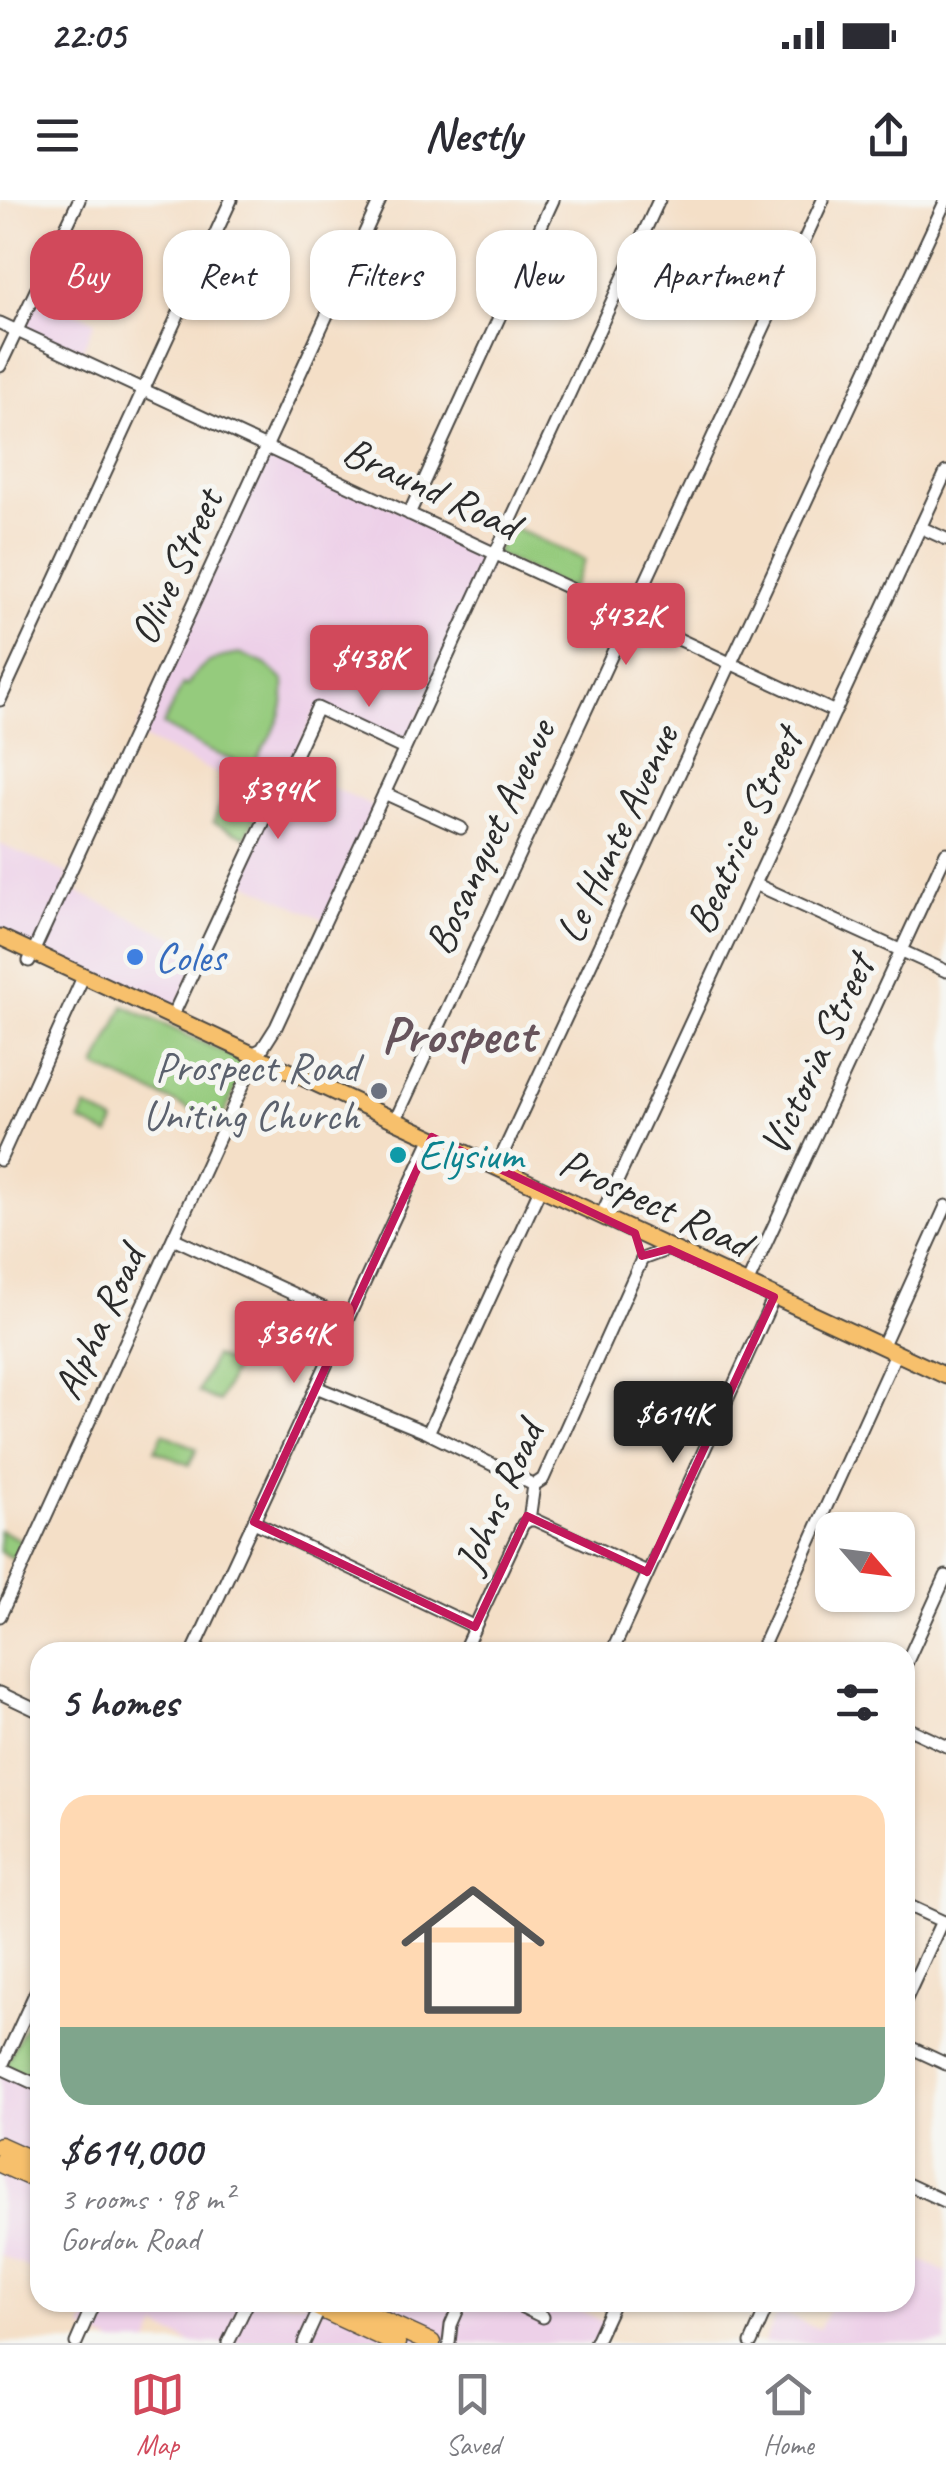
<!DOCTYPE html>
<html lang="en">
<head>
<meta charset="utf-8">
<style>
  body { margin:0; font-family:Caveat,sans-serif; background:#f2f2f3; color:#2b2b33; height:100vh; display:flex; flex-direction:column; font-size:38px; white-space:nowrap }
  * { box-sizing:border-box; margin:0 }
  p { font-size:32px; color:#7c7c81 }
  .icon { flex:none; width:55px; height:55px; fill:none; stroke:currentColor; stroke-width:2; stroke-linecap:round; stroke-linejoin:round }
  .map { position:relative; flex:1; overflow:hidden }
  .sheet { position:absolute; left:30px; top:1442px; width:885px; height:670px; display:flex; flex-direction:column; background:#fff; border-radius:30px; box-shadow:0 2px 8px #0004 }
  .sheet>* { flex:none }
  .top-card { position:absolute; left:30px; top:30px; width:888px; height:90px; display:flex; gap:20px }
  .needle { width:65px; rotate:118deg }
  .controls { position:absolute; left:815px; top:1312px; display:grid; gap:20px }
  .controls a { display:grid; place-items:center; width:100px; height:100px; border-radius:20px; background:#fff; box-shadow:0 2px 8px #0004; font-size:50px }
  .price { position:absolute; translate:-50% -85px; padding:0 22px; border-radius:10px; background:#d1495b; color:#fff; font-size:32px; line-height:65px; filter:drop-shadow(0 2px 5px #0008) }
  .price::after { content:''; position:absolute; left:50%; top:60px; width:30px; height:22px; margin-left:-15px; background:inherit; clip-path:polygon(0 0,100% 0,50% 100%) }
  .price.current { background:#222; color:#fff }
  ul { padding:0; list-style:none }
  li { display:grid; align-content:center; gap:20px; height:530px; padding:0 30px }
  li+li { border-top:2px solid #e1e1e2 }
  li span { display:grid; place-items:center; height:310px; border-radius:30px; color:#555 }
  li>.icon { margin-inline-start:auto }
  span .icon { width:180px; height:180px; fill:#fffc; stroke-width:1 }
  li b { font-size:42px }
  h2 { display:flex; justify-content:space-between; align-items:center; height:120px; padding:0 30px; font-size:42px }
  .chip { padding:0 35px; border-radius:30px; background:#fff; box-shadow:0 2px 8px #0004; font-size:35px; line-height:90px }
  .chip.current { background:#d1495b; color:#fff }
  .status { display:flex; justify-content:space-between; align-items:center; height:70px; padding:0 50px; background:#fff; direction:ltr }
  .status svg { height:28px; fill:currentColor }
  header { display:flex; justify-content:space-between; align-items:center; height:130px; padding:0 30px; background:#fff; font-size:45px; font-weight:700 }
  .dock { display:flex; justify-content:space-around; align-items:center; height:140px; border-top:2px solid #e1e1e2; background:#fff; font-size:28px; color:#7c7c81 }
  .dock a { display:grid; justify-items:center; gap:5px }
  .dock .current { color:#d1495b }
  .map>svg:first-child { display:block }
  .built { fill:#edd0e8 }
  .green { fill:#95cb7d; stroke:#607b54; stroke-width:2.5 }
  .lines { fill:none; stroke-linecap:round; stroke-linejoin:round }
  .minor-casing { stroke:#494642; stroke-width:15 }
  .major-casing { stroke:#494642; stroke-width:19 }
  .highway-casing { stroke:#494642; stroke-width:21 }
  .minor { stroke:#fff; stroke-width:11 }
  .major { stroke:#f7c06c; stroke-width:15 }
  .highway { stroke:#f7c06c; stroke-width:18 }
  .marked { fill:none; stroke:#c2185b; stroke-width:8; stroke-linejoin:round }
  .shop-dot { fill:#3f7fe0; stroke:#f6f6f2; stroke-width:4 }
  .worship-dot { fill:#6b7280; stroke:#f6f6f2; stroke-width:4 }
  .culture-dot { fill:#0f9aa8; stroke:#f6f6f2; stroke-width:4 }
  .labels { text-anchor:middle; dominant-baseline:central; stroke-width:10; stroke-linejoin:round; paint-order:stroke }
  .street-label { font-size:42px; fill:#2b2b2b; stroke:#f6f6f2 }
  .shop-label { font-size:42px; fill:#366cbe; stroke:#f6f6f2; text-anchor:start }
  .worship-label { font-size:42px; fill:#5b616d; stroke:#f6f6f2; text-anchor:end }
  .culture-label { font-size:42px; fill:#0d838f; stroke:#f6f6f2; text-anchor:start }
  .district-label { font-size:52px; font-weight:bold; fill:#67545c; stroke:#f6f6f2 }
</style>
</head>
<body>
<div class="status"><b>22:05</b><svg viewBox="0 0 49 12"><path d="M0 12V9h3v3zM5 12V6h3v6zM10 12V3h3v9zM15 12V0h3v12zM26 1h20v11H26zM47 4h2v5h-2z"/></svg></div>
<header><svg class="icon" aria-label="menu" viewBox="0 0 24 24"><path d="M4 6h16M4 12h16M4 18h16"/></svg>Nestly<svg class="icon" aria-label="share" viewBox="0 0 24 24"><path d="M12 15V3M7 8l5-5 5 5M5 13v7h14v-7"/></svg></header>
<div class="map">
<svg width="946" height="2143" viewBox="0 0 946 2143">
  <rect width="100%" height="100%" fill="#f6f6f2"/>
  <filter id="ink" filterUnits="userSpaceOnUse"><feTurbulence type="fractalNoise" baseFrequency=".01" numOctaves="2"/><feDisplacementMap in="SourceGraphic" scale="20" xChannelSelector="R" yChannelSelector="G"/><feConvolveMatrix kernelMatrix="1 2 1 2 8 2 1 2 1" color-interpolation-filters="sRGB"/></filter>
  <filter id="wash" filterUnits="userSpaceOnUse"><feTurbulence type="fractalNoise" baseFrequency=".0048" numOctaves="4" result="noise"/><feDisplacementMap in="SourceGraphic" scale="40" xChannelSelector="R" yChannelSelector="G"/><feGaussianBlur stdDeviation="2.25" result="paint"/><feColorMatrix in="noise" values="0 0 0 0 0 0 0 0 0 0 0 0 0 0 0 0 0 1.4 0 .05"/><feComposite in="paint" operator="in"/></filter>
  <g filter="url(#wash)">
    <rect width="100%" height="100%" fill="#f4dfc7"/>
    <path class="built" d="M35,93L95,121L78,159L16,130Z
      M268,248L495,354L404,549L317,509L290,568L376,608L325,720L238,679L273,601L135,534Z
      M0,644L69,674L65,686L203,751L172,817L0,737Z
      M0,1870L40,1889V2073L0,2055Z
      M905,2053L946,2072V2143H764L777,2115L784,2114L819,2129L832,2103L905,2102Z
      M94,2102H518L542,2114L548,2103L560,2102L605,2123L595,2143H236L230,2140L228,2143H192L157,2127L149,2143H112L82,2129Z"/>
    <path class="green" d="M508,325L585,360L571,390L495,354Z
      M241,454L266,464L284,481C287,522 268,535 252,568L209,551L163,525L183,484L187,486C200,462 215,457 241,454Z
      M231,582L264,597L246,637L213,622Z
      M124,806L243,861L244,870L220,923L96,867Z
      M86,907L115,922L109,935L80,921Z
      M214,1156L235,1166L219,1202L198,1192Z
      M163,1233L197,1249L189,1265L155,1250Z
      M0,1330L23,1341L15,1359L0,1352Z
      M40,1796V1883L4,1867Z"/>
  </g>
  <g filter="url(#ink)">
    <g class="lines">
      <defs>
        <path id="minor" d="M0,123L835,512
          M0,166L79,0
          M409,314L553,0
          M920,327L946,339
          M0,500L231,0
          M282,583L317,508L404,549
          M384,593L461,628
          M755,684L946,771
          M29,761L380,0
          M172,817L273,602
          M250,855L262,849L276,827L659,0
          M395,921L823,0
          M0,960L84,775
          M496,968L946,0
          M601,1016L946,272
          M173,1038L347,1119
          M747,1084L946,653
          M882,1147L946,1006
          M316,1187L428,1233L534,1285
          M428,1233L540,989
          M529,1320H535L647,1372
          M254,1322L475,1427
          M0,1416L256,857
          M193,1452L432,937
          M463,1452L523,1324L529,1320L534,1285L543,1279L642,1059L669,1049
          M612,1452L774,1097
          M760,1452L896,1153
          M905,1466L946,1376
          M0,1493L40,1512
          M905,1527L946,1546
          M905,1704L946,1723
          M905,1801L942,1721
          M905,1845L946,1864
          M1,1868L40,1886
          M0,1870L40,1783
          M905,1983L946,2002
          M512,2102L543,2117
          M76,2143L94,2102
          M228,2143L248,2102
          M304,2143L320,2108
          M449,2143L451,2125L461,2102
          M595,2143L614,2102
          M751,2143L769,2102"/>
        <path id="major" d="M0,737L946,1176"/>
        <path id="highway" d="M0,1946L40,1964
          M0,1963L40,1981
          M307,2102L396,2143
          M342,2102L431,2143"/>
      </defs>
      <use href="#minor" class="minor-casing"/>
      <use href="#major" class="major-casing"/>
      <use href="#highway" class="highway-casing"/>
      <use href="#minor" class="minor"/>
      <use href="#major" class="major"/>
      <use href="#highway" class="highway"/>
    </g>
  </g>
  <path class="marked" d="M432,937L635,1033L642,1056L669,1049L774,1097L647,1372L527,1316L475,1427L254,1322Z"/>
  <circle class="shop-dot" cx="135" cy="757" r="10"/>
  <circle class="worship-dot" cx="379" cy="891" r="10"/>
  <circle class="culture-dot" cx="398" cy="955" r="10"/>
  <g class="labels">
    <g class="street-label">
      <text transform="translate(431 288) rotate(25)">Braund Road</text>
      <text transform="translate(176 367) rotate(-65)">Olive Street</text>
      <text transform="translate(744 631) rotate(-65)">Beatrice Street</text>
      <text transform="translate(617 634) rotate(-65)">Le Hunte Avenue</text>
      <text transform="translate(490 637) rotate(-65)">Bosanquet Avenue</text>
      <text transform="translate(817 855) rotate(-65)">Victoria Street</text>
      <text transform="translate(655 1003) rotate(25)">Prospect Road</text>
      <text transform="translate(99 1123) rotate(-65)">Alpha Road</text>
      <text transform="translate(499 1297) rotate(-66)">Johns Road</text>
    </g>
    <g class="shop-label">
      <text x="155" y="757">Coles</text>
    </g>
    <g class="worship-label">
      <text x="359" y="867">Prospect Road<tspan x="359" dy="48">Uniting Church</tspan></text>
    </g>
    <g class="culture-label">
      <text x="418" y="955">Elysium</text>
    </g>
    <g class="district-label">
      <text x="458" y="835">Prospect</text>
    </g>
  </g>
</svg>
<div class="controls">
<a><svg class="needle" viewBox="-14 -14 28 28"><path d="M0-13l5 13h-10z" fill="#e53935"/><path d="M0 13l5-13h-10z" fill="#7c7c81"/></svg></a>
</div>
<b class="price" style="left:626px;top:468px">$432K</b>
<b class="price" style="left:369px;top:510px">$438K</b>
<b class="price" style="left:278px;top:642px">$394K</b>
<b class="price" style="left:294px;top:1186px">$364K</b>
<b class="price current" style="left:673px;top:1266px">$614K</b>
<div class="top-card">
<a class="chip current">Buy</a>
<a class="chip">Rent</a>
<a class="chip">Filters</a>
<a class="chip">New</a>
<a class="chip">Apartment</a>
</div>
<section class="sheet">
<h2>5 homes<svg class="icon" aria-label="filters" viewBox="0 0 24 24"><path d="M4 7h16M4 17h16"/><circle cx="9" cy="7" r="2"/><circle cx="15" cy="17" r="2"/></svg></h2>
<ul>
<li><span style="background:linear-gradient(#ffd9b3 75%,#7fa58c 0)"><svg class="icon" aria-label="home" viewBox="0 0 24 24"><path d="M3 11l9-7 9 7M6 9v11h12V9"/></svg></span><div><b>$614,000</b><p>3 rooms · 98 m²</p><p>Gordon Road</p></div></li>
</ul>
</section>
</div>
<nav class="dock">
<a class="current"><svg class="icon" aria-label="map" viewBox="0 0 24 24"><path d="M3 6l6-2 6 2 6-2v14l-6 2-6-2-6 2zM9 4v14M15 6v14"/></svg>Map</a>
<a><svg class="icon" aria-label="saved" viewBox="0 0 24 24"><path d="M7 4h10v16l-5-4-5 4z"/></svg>Saved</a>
<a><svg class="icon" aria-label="home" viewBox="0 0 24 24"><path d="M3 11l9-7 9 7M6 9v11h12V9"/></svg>Home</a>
</nav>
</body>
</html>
